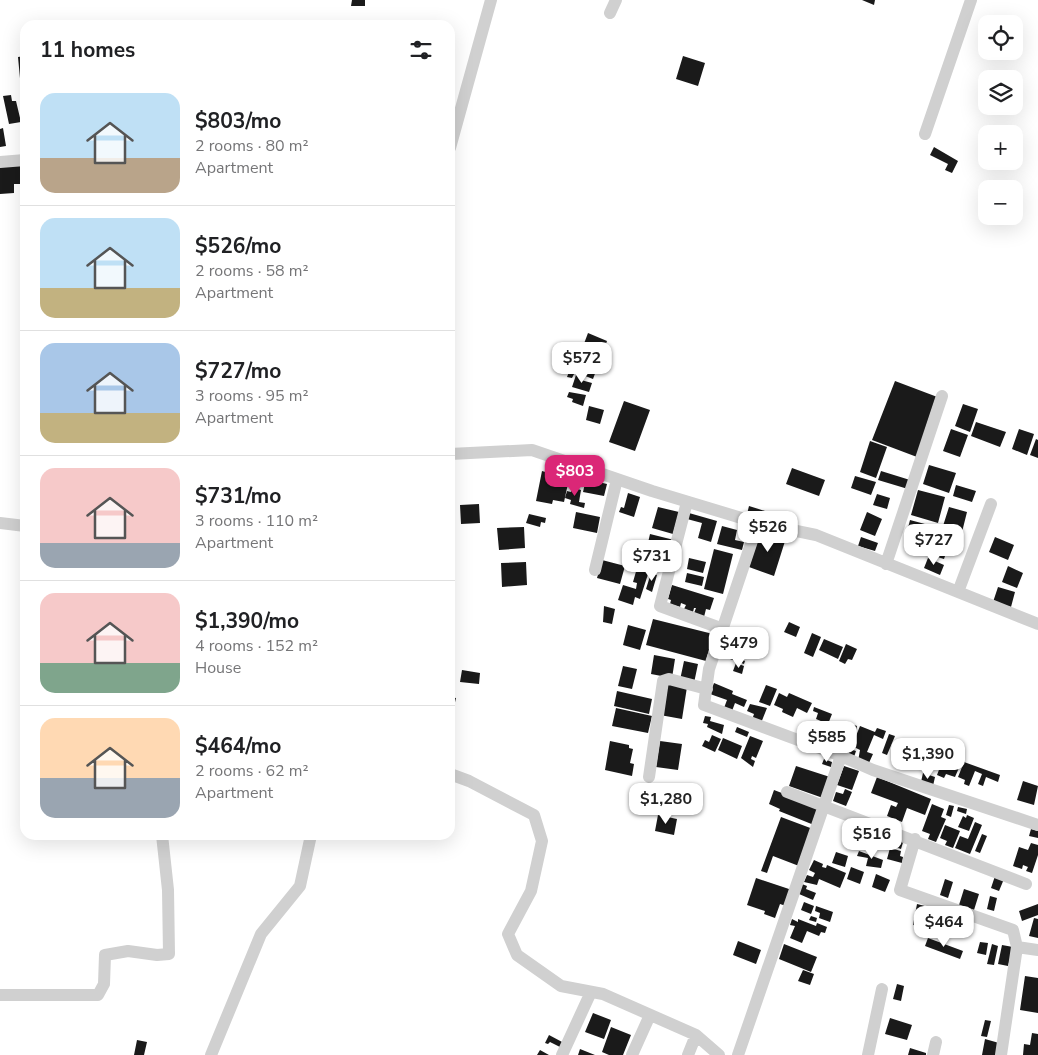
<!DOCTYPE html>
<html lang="en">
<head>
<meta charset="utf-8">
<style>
  body { margin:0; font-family:"Nunito Sans",sans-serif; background:#f2f2f2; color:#202124; height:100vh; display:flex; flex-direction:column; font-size:19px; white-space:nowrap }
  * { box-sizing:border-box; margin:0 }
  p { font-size:16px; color:#757577 }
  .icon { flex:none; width:28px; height:28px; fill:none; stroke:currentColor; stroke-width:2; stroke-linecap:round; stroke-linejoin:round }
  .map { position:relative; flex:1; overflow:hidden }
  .panel { position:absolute; left:20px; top:20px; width:435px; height:820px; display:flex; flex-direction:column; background:#fff; border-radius:15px; box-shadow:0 5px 20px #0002 }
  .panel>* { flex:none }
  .fabs { position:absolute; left:978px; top:15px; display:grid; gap:10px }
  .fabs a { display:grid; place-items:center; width:45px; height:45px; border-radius:10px; background:#fff; box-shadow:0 5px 20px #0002; font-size:25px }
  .price { position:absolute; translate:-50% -42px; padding:0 11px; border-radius:10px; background:#fff; color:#222; font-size:16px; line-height:32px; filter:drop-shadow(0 1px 2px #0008) }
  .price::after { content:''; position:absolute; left:50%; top:30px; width:15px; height:11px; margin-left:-8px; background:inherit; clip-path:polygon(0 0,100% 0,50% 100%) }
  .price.on { background:#db2777; color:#fff }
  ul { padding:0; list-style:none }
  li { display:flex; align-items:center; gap:15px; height:125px; padding:0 20px }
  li+li { border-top:1px solid #e0e0e0 }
  li span { display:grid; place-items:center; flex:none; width:140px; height:100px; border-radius:15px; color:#555 }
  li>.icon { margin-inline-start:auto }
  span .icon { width:60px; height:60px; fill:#fffc; stroke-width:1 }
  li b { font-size:21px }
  h2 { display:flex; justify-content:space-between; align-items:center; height:60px; padding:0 20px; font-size:21px }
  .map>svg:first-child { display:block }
  .building { fill:#1a1a1a }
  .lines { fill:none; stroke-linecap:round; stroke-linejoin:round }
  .minor { stroke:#d0d0d0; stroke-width:12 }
</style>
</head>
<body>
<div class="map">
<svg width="1038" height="1055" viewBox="0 0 1038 1055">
  <rect width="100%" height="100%" fill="#fff"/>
  <path class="building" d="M352,0H365V6H351Z
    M862,0H875L874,5Z
    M25,56V89H21L18,57Z
    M683,56L705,63L698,86L676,79Z
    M11,95L12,101H16L21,122L9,124L3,96Z
    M3,128L6,146L0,147V129Z
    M934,147L958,161L952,173L945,170L948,164L930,155Z
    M21,164L22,184H14V193L0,194V166Z
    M588,333L607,341L593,379L575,372L572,378L567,377L572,364L576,365Z
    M576,375L582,377L581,380L592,383L589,392L572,387Z
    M895,381L940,398L917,457L872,440Z
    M569,392L586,395L583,406L572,402L573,399L567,397Z
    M624,401L650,410L635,451L609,442Z
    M963,404L978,409L970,432L955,426Z
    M589,406L604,410L600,424L586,420Z
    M976,422L1006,432L1000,447L971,436Z
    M951,429L968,435L960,457L943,451Z
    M1019,429L1034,434L1027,455L1012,449Z
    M1036,439L1038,440V458L1030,455Z
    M870,441L887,447L876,478L860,472Z
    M929,465L956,473L949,493L923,484Z
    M792,468L825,480L819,496L786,484Z
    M542,471L569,479L564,502L553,500L552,504L536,501Z
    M881,471L910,480L908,489L878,480Z
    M855,476L876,482L871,495L851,488Z
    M586,479L607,484L604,496L583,492Z
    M956,485L976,491L972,502L953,496Z
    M572,487L581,490L579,502L585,503L584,508L570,504L571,500L565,498L567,491L571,492Z
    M918,490L945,497L938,523L911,515Z
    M628,493L640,497L634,517L619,512L621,507L624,508Z
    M877,494L890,498L887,509L873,505Z
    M479,504L480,523L461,524L460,505Z
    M749,506L765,511L763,519L747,514Z
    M658,507L679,512L673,534L652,528Z
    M949,507L967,512L962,532L943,526Z
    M576,512L600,517L597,533L573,528Z
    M867,512L882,519L875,536L860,530Z
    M689,513L717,521L711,542L698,538L702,523L687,519Z
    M529,514L546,518L545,523L541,522L540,527L526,523Z
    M910,520L936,527L934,535L908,528Z
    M722,526L737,530L735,540L744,542L742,550L717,544Z
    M524,527L525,548L499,550L497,528Z
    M761,529L786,538L774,576L749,567Z
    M941,529L963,537L960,545L938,537Z
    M650,534L674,540L673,545L663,543L661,551L647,547Z
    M917,535L931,539L927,556L913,552Z
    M861,537L878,543L875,551L858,546Z
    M995,537L1014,545L1008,560L989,552Z
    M936,539L949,544L944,559L931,555Z
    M714,549L733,554L723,594L704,589Z
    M689,558L706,562L703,573L687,569Z
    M928,558L944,565L940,575L924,568Z
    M602,560L625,566L620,584L597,578Z
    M526,562L527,585L502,587L501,563Z
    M641,565L650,568L640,599L635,597L633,605L618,600L623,585L636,589L637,583L633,582L637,568L640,569Z
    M1008,566L1023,573L1017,588L1002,582Z
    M651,573L657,575L652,592L646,589Z
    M687,573L704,577L702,586L685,582Z
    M672,585L714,598L710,610L706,609L704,617L694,613L696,608H694L693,612L684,609L686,605L681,603L680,607L670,604L671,600L668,599Z
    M998,587L1015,592L1011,607L993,602Z
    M604,606L615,609L612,624L603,622Z
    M653,619L713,634L706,661L646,645Z
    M789,622L800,627L796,637L784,632Z
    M628,625L646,630L640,650L623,645Z
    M812,633L821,637L813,657L804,653Z
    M824,639L843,647L838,659L819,650Z
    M735,642L748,645L743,660L745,661L744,664L730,659L731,656L736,658L737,654L732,652Z
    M846,644L857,649L852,660L848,659L845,664L839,661Z
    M654,655L675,659L672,678L651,674Z
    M684,661L698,664L694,683L680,680Z
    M736,663L744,666L742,674L733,671Z
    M623,666L637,669L632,689L618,686Z
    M462,670L480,673L479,684L460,682Z
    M714,683L733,691L732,694L747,700L744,707L735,703L732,711L724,708L727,700L710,694Z
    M665,684L687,687L682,719L660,715Z
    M766,685L777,689L770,706L759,702Z
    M617,691L652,699L649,714L614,706Z
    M779,693L787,697L789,693L812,703L807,713L797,708L793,717L782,712L783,709L774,705Z
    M450,697L456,698L453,711H450Z
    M750,704L767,708L761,723L752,720L754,714L747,711Z
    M814,707L832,714L828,724L816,719L818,713L813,711Z
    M616,708L652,716L648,733L612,726Z
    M705,716L711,717L710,721L724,725L722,734L707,727L708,724L703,723Z
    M845,722L857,726L852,744L839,738Z
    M860,726L875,732L877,728L886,731L883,739L874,735L867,752L873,754L868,765L858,761L860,750L852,746Z
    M737,727L749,732L747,737L735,732Z
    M889,734L895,736L887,755L882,753Z
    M712,735L721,739L715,752L702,746L705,740L709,742Z
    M750,736L763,741L756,758L752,756L751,759L755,761L753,767L741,758Z
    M723,738L742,746L737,759L718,750Z
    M908,740L916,743L915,746L907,744Z
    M610,741L629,745V748L633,749L630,763L634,764L632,776L605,770Z
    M660,741L682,744L678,770L656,767Z
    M920,744L932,748L930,752L919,748Z
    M850,749L856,751L854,757L848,755Z
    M908,750L921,754L918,765L904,761Z
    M945,754L961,763L955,777L946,774L944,778L937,775Z
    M824,759L832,762L831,767L822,764Z
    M964,762L1000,775L998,782L986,777L983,786L978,784L982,774L975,771L969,786L964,784L965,780L958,777Z
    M796,766L830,777L823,798L789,786Z
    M844,766L859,771L852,790L837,785Z
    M923,773L935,777L933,786L921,782Z
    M877,777L931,799L925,815L907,808L902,822L887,816L891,805L896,807L898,803L871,793Z
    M1023,781L1038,786L1034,805L1017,800Z
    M845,789L852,792L846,806L833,801L836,792L843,794Z
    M774,790L821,808L814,825L779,811L780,809L769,804Z
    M932,804L944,809L941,817L946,819L936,842L928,839L930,834L922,831Z
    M949,805L954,806L951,817L946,815Z
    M958,807L967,809L966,814L957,811Z
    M658,815L677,819L674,835L655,831Z
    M967,815L974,818L969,831L958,827L963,816L966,818Z
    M781,817L813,829L799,866L773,856L767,873L761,871Z
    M849,822L862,829L857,841L843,834Z
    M975,822L982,825L970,854L955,848L960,836L968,839Z
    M945,825L960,831L953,848L945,845L947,841L940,838Z
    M1031,829L1038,831V838L1029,836Z
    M982,834L987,836L980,853L975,851Z
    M895,836L904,839L901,849L892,846Z
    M1031,843L1038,845V855L1032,873L1026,871L1028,867L1023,865L1022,869L1013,866L1019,847L1028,850Z
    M890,848L901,851L900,856L903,857L902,863L887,859Z
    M859,851L883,860L881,868L866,866L868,858L857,856Z
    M836,852L848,856L845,867L832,863Z
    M814,860L823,864L822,867L826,868L827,865L846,873L840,888L819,879L817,885L804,882L807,875L813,877L815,873L809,870Z
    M851,867L864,872L860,884L847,879Z
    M876,874L890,880L885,892L872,887Z
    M995,876L1004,879L999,891L991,888Z
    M756,878L792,890L786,906L780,904L775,918L764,914L765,911L747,905Z
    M945,879L953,882L948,898L940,895Z
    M802,884L807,886L806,889L816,893L813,900L799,894Z
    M964,889L979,894L974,910L959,905Z
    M990,896L997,898L994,911L987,909Z
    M804,902L814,906L811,914L801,910Z
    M917,904L925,906L920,926L913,925Z
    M1038,904V915L1022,921L1019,911Z
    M816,906L833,912L830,922L819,918L820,913L815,911Z
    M811,916L817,918L816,922L809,920Z
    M933,918L941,921L936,937L927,934Z
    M1034,918L1038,919V938L1029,936Z
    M792,919L798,922V919L816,926L817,923L827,927L825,933L821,932L819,936L807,931L802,943L790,938L795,926L790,925Z
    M928,938L963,951L960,959L925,946Z
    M738,941L761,950L756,964L733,955Z
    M980,942L988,943L986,955L977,953Z
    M784,944L817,957L811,972L779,959Z
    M992,944L998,946L994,965L987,964Z
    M1002,945L1013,947L1008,966L998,964Z
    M803,970L814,974L810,985L798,981Z
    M1025,976L1038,978V1013L1020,1010Z
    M897,984L904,986L901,1001L893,999Z
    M593,1013L611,1020L604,1039L585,1032Z
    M890,1018L912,1025L907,1040L885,1034Z
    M985,1020L991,1021L987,1037L981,1036Z
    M611,1027L631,1035L623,1055H609L602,1052Z
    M1032,1033L1038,1034V1055H1023L1024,1044L1030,1045Z
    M549,1035L564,1043L562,1048L550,1042L548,1044L545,1043Z
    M985,1039L999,1043L996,1055H982Z
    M137,1040L147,1042L144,1055H134Z
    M910,1048L926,1053V1055H908Z
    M580,1049L595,1055H578Z
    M540,1050L549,1055H537Z"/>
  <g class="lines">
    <path class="minor" d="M610,13L616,0
      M925,134L971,0
      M450,148L491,0
      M0,162L25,160
      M450,454L532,450L652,491L758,523L709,669L704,705L841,756L873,770L1038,825
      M687,502L660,606L723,629
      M0,523L25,526
      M758,523L816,535L1038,624
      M886,564L942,396
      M595,570L617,479
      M958,592L991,504
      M450,774L469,781L534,815L542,841L531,891L508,934L517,955L561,986L603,994L696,1035L719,1055
      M649,777L663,681L669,679L707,689
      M787,792L1026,884
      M915,839L900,890L1013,930L1017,947L1001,1055
      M1017,947L1038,950
      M0,995H98L104,984L105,955L128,951L157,955L169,954L168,890L162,835
      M211,1055L261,934L300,886L311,835
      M562,1055L591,992
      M632,1055L650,1015
      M688,1055L696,1035
      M738,1055L841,756
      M868,1055L882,989
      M933,1055L936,1042"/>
  </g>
</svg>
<div class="fabs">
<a><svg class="icon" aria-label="locate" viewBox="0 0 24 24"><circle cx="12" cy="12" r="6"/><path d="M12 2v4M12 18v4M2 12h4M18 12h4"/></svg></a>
<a><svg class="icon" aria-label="layers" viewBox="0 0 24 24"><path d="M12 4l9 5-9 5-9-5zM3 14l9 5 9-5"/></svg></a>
<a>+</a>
<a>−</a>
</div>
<b class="price" style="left:582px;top:384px">$572</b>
<b class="price on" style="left:575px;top:497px">$803</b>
<b class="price" style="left:768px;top:553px">$526</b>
<b class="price" style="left:934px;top:566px">$727</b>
<b class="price" style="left:652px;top:582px">$731</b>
<b class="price" style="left:739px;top:669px">$479</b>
<b class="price" style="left:827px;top:763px">$585</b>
<b class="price" style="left:928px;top:780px">$1,390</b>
<b class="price" style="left:666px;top:825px">$1,280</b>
<b class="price" style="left:872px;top:860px">$516</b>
<b class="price" style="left:944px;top:948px">$464</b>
<section class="panel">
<h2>11 homes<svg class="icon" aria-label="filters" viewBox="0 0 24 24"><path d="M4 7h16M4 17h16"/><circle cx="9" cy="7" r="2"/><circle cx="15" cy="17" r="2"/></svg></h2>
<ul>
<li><span style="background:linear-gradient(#bfe0f5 65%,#b9a48a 0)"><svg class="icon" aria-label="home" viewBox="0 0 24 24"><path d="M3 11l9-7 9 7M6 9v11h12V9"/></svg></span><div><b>$803/mo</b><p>2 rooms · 80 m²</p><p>Apartment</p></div></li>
<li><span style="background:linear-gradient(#bfe0f5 70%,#c2b280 0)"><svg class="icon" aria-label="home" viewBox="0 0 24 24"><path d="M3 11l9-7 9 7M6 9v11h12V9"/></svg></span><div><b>$526/mo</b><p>2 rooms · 58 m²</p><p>Apartment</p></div></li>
<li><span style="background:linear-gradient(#a9c7e8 70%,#c2b280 0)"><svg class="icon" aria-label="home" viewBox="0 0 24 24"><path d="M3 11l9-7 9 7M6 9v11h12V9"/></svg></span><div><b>$727/mo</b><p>3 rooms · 95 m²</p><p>Apartment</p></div></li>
<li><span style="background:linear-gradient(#f6c9c9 75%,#9aa5b1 0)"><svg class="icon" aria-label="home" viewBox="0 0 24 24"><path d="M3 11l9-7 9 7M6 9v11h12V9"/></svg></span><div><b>$731/mo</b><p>3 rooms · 110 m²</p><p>Apartment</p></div></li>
<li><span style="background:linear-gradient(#f6c9c9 70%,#7fa58c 0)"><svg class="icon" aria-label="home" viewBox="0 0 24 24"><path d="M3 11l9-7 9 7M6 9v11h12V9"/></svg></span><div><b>$1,390/mo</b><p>4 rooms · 152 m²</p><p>House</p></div></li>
<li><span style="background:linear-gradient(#ffd9b3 60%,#9aa5b1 0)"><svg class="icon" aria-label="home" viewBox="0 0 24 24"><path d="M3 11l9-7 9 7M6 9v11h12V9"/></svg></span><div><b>$464/mo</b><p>2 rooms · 62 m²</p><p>Apartment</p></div></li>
</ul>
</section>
</div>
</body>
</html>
